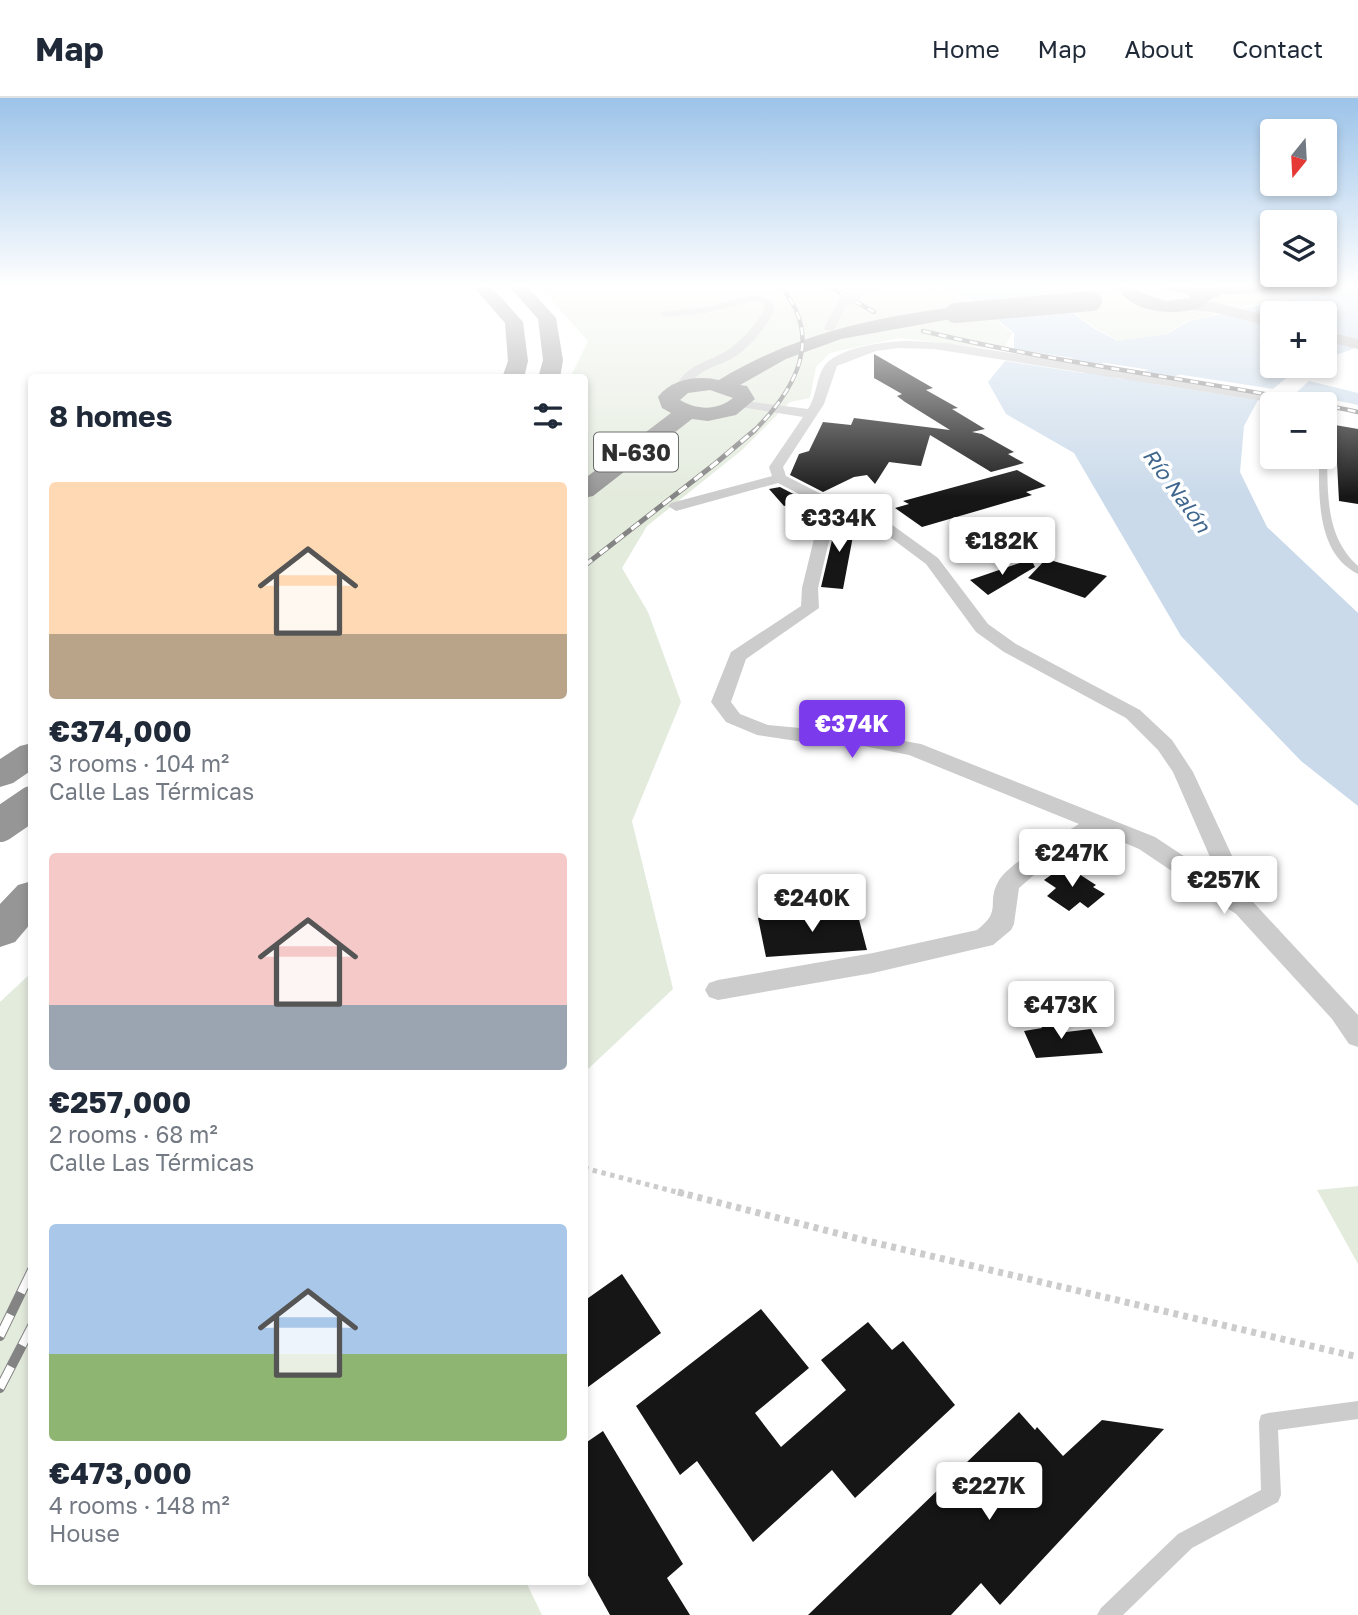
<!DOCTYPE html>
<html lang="en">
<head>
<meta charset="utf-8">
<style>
  body { margin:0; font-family:"Golos Text",sans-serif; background:#f2f2f3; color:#1f2937; height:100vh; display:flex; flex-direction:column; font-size:26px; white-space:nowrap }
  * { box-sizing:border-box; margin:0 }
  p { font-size:23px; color:#747a83 }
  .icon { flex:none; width:38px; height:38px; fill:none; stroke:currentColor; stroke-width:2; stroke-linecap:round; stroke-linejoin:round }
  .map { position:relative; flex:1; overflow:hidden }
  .panel { position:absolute; left:28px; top:276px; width:560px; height:1211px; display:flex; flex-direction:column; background:#fff; border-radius:7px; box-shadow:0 4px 10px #0003 }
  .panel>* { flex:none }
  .needle { width:46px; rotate:198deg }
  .controls { position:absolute; left:1260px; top:21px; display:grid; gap:14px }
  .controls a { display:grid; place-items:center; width:77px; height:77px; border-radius:7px; background:#fff; box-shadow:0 4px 10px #0003; font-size:35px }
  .price { position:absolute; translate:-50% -60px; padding:0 16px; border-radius:7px; background:#fff; color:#222; font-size:23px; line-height:46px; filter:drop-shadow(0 2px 4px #0008) }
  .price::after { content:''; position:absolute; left:50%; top:42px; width:21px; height:16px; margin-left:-10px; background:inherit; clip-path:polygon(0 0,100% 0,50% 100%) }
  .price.selected { background:#7c3aed; color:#fff }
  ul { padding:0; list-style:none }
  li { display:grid; align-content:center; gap:14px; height:371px; padding:0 21px }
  li span { display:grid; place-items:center; height:217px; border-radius:7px; color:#555 }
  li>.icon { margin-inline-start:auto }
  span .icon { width:126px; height:126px; fill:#fffc; stroke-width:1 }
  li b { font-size:30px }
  h2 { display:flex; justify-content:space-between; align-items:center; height:84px; padding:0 21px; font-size:30px }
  header { display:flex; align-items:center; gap:42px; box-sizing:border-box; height:98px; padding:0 35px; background:#fff; border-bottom:2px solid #e0e1e3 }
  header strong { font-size:33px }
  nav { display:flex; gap:38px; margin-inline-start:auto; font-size:24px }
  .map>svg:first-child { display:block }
  .green { fill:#e3ebdd }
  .water { fill:#cadaea }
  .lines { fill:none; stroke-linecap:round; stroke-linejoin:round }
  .river { fill:#cadaea; fill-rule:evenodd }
  .building { fill:#161616 }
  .path-far2 { stroke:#ccc; stroke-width:2.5; stroke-dasharray:2 2; stroke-linecap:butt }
  .path-far1 { stroke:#ccc; stroke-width:5; stroke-dasharray:4.5 4.5; stroke-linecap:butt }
  .path { stroke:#ccc; stroke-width:7; stroke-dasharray:5 5; stroke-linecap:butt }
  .lane { fill:#ccc; fill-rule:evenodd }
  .street { fill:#ccc; fill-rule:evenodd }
  .secondary { fill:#b9b9b9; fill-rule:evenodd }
  .highway { fill:#969696; fill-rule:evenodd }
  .rail-far2-casing { stroke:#848484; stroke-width:4.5 }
  .rail-far1-casing { stroke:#848484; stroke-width:5 }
  .rail-casing { stroke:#848484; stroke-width:10 }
  .rail-far2 { stroke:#fff; stroke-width:2.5; stroke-dasharray:8; stroke-linecap:butt }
  .rail-far1 { stroke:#fff; stroke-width:3.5; stroke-dasharray:10; stroke-linecap:butt }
  .rail { stroke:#fff; stroke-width:8; stroke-dasharray:24; stroke-linecap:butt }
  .street-bridge { stroke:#ccc; stroke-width:12 }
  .highway-bridge-far1 { stroke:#969696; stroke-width:20 }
  .highway-bridge { stroke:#969696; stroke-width:34 }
  .labels { text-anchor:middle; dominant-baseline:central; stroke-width:7; stroke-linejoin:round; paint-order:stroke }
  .far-water-label { font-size:21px; font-style:italic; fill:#40678d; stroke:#fff }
  .shield { fill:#fff; stroke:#6d6d6d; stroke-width:2 }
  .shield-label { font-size:23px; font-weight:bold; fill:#2f2f2f }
</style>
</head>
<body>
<header>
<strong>Map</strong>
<nav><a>Home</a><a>Map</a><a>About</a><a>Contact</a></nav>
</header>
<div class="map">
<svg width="1358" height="1517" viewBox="0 0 1358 1517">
  <rect width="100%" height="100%" fill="#fff"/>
  <path class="green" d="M538,187H940L945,193L971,202L1012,235L1003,252L899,240L830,255L816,269L810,300L790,304L742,352L647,428L622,470L648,514L681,604L632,723L673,891L585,974L584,280H570L588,243Z
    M1036,187H1358V190L1266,204L1187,223L1166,236L1119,243L1097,231Z
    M31,875L32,1484H526L542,1517H0V904Z
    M1358,1088V1166L1317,1092Z"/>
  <path class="water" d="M942,187H1035L1095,231L1118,243L1167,236L1189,223L1268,205L1358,190V249L1325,261V215H1272V268H1307L1296,272L1273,291L1014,251V235L972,202L946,192Z
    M1005,263L1258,302L1244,328L1240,374L1267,429L1358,515V708L1301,663L1181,538L1074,355L1006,316L988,284Z
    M1309,283L1358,295V307L1297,294Z"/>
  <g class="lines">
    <path class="river" d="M984,187H1005L1038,210L1092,253L1117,282L1272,232V245L1126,295L1137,313L1134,318L1125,320L1116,318L1102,294L1076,263Z"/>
  </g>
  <path class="building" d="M874,256L933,290L926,292L958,310L952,311L985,331L972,334L982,336L1014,354L1008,356L1024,365L991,374L930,337L921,368L889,364L875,386L867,377L854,379L823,394L790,377L799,356L809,353L823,324L851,327L854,320L950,332L905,304L897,298L902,296L874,280Z
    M1335,327L1358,331V406L1339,403Z
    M1017,372L1046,388L1026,394L1032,397L922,429L895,410L909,406L903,403Z
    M780,389L805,402L784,408L769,391Z
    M846,419L856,422L843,491L821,489L837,421Z
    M1031,461L1035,469L988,497L970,482Z
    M1046,461L1107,478L1085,500L1028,480Z
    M1065,767L1096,787L1093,789L1105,796L1088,810L1080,804L1069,813L1047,798L1056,790L1044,782Z
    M857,814L867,852L766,859L758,820Z
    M1059,920L1066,934L1091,931L1103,955L1036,960L1024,933L1042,930L1038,922Z
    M622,1176L661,1235L584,1292V1203Z
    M761,1211L809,1270L755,1315L781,1349L846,1292L821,1262L868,1224L892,1252L903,1243L955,1307L855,1400L832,1372L753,1444L697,1363L680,1377L636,1308Z
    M1019,1314L1035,1332L1037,1329L1063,1358L1102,1322L1164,1331L1000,1507L981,1485L951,1517H808Z
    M603,1333L683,1466L667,1480L690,1517H610L584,1470V1346Z"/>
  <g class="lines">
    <path class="path-far2" d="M922,187L942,198"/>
    <path class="path-far1" d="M584,1070L684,1096"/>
    <path class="path" d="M678,1094L859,1141L1358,1259"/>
    <path class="lane" d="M1325,357L1327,359C1328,399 1326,439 1358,468V476C1316,455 1319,398 1319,359Z
      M1358,1303V1321L1278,1332L1281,1397L1278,1404L1192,1450L1123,1517H1097L1101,1510L1178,1436L1261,1392L1259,1324L1261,1317L1268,1315Z"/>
    <path class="street" d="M869,187H881L859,199L850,197Z
      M753,197L771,201L775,211C767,228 752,247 736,258C715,271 700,268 686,292H678L676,289C687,265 708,265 728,252C742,242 757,226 765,211L762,205L753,203L707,215L665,219L661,218V214L707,209Z
      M839,202L848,204L834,232H826L824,230Z
      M910,243L946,245L1274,296L1299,306H1281L934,251L898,250L876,253L837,268L824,306L783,369L786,378L835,403L877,416L938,460L988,526L1016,546L1140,612L1172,642L1193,674L1254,805L1358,917V949L1349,946L1332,921L1236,816L1139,751L1099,734L1041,771L1019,790L1014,826L1011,832L993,847L873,875L718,902L709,899L705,892L709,885L718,882L873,855L977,832C1003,812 986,806 998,784C1009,764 1058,739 1079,726L909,657L864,648L810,645L757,637L726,624L711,604L731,554L801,508L802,490L822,408L778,385L676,413L668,408L671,405L772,378L769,369L803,319L741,309L735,305L736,302L808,311C816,299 816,283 823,270C835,249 887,243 910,243ZM836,413L867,422L926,466L976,534L1004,554L1126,620L1158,652L1173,674L1220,782L1155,739L921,646L864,636L768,627L740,616L731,604L746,561L819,510L818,490Z"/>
    <path class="secondary" d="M1108,187H1129L1137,192L1129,197Z
      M1181,203L1213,204L1272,219V229L1213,214L1175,211L1173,208L1175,205Z
      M1325,233L1358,241V251L1325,243Z"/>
    <path class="highway" d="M472,187H490L523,224L528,263L524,280H502L508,263L505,225Z
      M508,187H526L556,220L563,262L560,280H538L543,262L538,221Z
      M1164,187H1193L1202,191L1222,187H1274C1264,198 1235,195 1221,197C1210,199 1208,206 1198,210C1176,218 1137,215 1121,195L1130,190L1165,203L1191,200L1187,196L1167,191Z
      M955,209L962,211L964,215L962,219L841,241L786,261L740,287L747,288L755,301L736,317L708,323L692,321L593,398L584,400V381L671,315L662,310L658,299C671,281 698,277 719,282C793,237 870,220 955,209ZM710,292L733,300C717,313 697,312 680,302L688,295Z
      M32,645V672L13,685L0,689V661L20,648Z
      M32,783V824L15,844L0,849V806L18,787Z"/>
    <defs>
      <path id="rail-far2" d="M826,187L874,214
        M923,233C1067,268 1214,283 1358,314
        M753,334C795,292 826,239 779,187"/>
      <path id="rail-far1" d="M584,468L716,365L755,332"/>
      <path id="rail" d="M0,1238L32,1172
        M0,1290L32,1228"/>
    </defs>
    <use href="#rail-far2" class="rail-far2-casing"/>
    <use href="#rail-far1" class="rail-far1-casing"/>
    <use href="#rail" class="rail-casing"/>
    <use href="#rail-far2" class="rail-far2"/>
    <use href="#rail-far1" class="rail-far1"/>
    <use href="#rail" class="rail"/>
    <path class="street-bridge" d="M843,204L855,197"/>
    <path class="highway-bridge-far1" d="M955,215L1092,203"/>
    <path class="highway-bridge" d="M0,727L32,705"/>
  </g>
  <linearGradient id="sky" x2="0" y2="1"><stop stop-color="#9cc3e9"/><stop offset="0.47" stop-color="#fff"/><stop offset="1" stop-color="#fff" stop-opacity="0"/></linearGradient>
  <rect width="1358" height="399" fill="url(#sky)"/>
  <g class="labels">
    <g class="far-water-label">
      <text transform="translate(1177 392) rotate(54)">Río Nalón</text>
    </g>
    <rect class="shield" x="594" y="334.5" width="84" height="39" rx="5"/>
    <g class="shield-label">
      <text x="636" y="354">N-630</text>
    </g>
  </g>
</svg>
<div class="controls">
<a><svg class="needle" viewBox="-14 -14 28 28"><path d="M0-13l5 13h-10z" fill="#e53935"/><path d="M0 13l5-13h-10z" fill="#747a83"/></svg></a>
<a><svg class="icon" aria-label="layers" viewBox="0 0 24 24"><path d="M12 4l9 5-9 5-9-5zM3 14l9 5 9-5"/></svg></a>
<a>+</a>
<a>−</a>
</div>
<b class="price" style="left:839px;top:456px">€334K</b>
<b class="price" style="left:1002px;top:479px">€182K</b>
<b class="price selected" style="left:852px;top:662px">€374K</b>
<b class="price" style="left:1072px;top:791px">€247K</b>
<b class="price" style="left:1224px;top:818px">€257K</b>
<b class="price" style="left:812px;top:836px">€240K</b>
<b class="price" style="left:1061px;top:943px">€473K</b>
<b class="price" style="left:989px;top:1424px">€227K</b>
<section class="panel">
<h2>8 homes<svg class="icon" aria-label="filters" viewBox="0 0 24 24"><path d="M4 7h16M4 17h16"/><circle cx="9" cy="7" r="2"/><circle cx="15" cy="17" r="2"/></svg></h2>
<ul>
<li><span style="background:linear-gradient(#ffd9b3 70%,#b9a48a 0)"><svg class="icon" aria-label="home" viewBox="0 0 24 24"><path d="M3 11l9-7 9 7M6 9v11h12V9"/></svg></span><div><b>€374,000</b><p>3 rooms · 104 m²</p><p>Calle Las Térmicas</p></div></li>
<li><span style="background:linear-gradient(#f6c9c9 70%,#9aa5b1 0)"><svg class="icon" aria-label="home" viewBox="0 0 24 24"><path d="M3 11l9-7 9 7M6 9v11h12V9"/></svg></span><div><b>€257,000</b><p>2 rooms · 68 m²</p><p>Calle Las Térmicas</p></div></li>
<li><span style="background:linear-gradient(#a9c7e8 60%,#8fb573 0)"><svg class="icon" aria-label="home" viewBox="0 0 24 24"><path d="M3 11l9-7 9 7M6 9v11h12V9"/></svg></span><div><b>€473,000</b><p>4 rooms · 148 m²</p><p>House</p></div></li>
</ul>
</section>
</div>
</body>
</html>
